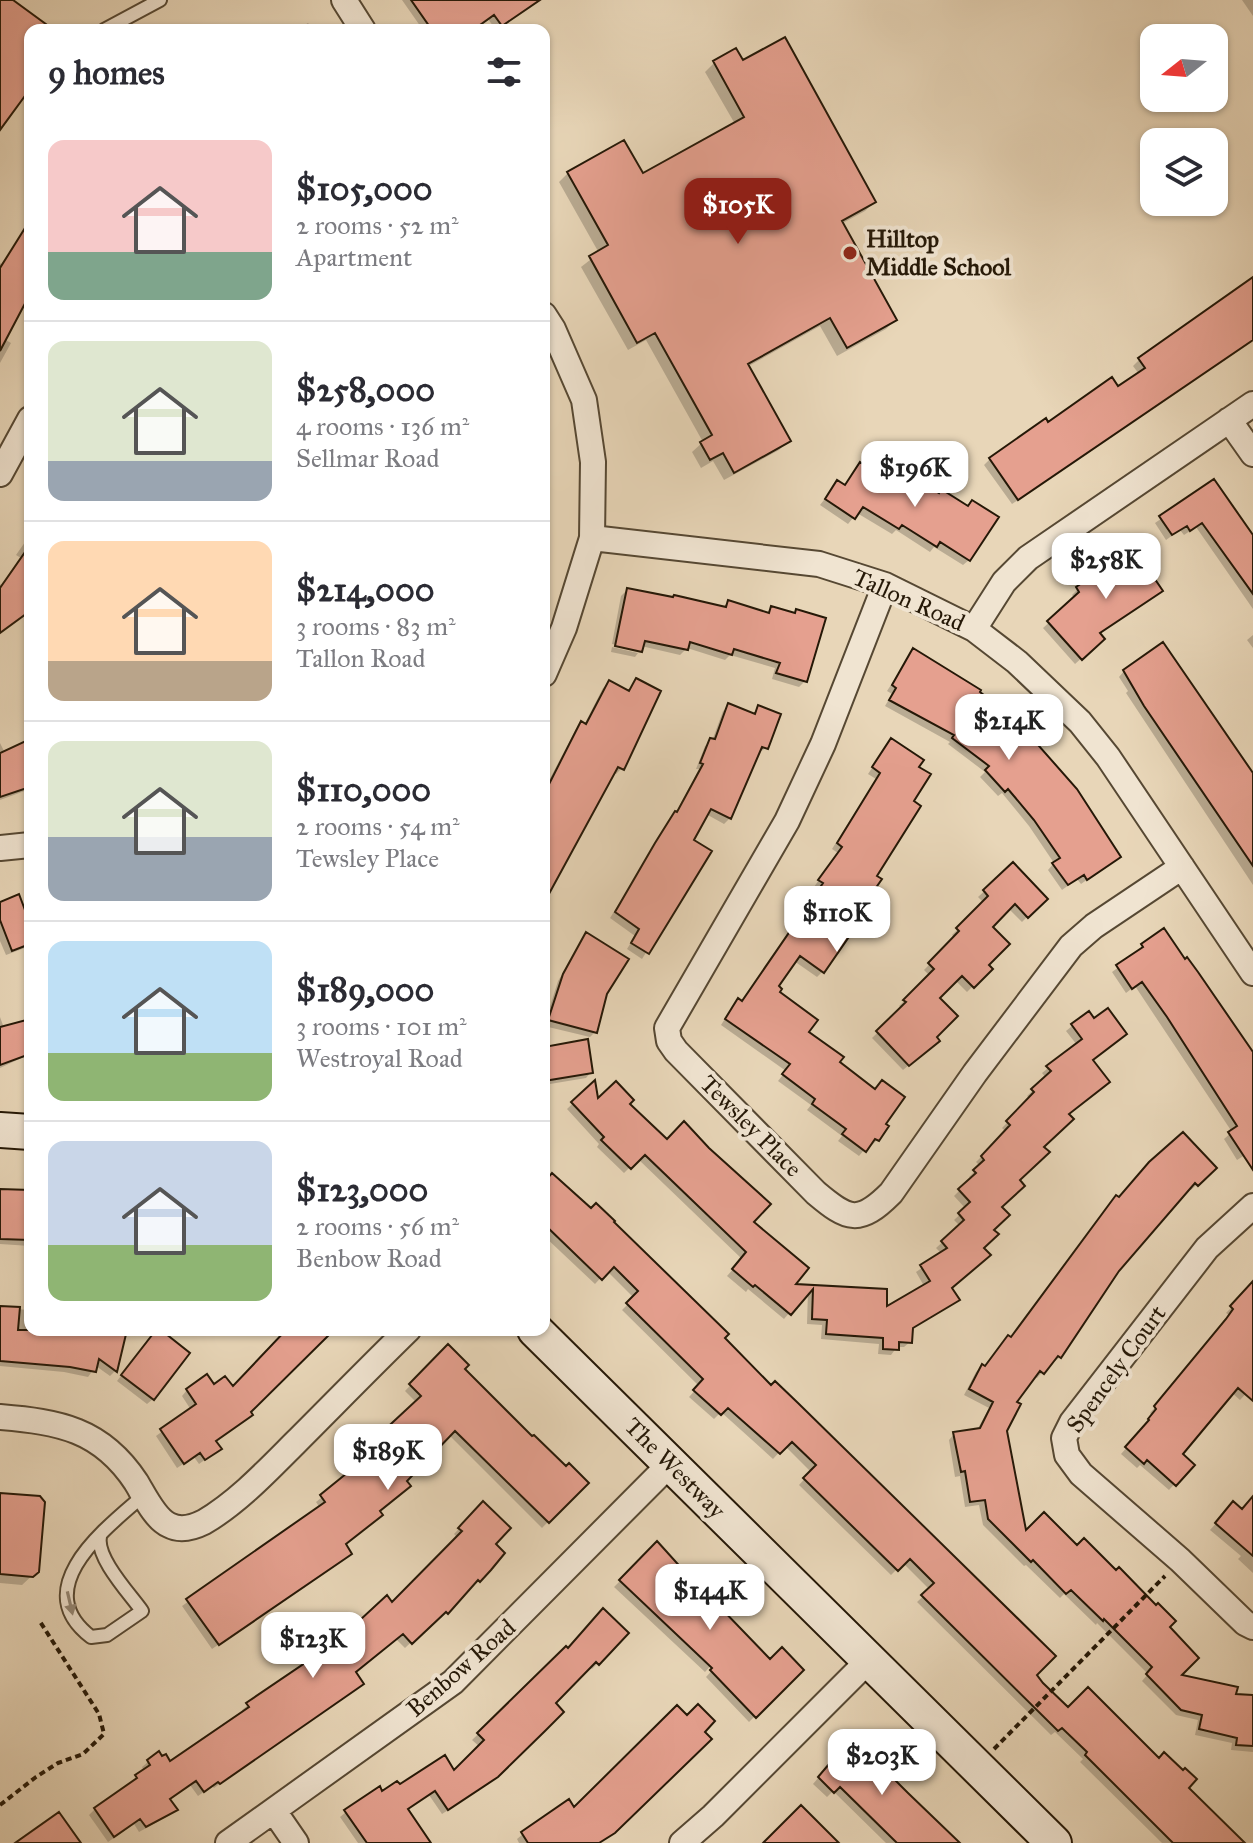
<!DOCTYPE html>
<html lang="en">
<head>
<meta charset="utf-8">
<style>
  body { margin:0; font-family:"IM FELL Great Primer",serif; background:#f2f2f3; color:#2b2b33; height:100vh; display:flex; flex-direction:column; font-size:30px; white-space:nowrap }
  * { box-sizing:border-box; margin:0 }
  p { font-size:26px; color:#7c7c81 }
  .icon { flex:none; width:44px; height:44px; fill:none; stroke:currentColor; stroke-width:2; stroke-linecap:round; stroke-linejoin:round }
  .map { position:relative; flex:1; overflow:hidden }
  .panel { position:absolute; left:24px; top:24px; width:526px; height:1312px; display:flex; flex-direction:column; background:#fff; border-radius:16px; box-shadow:0 2px 6px #0004 }
  .panel>* { flex:none }
  .needle { width:52px; rotate:253deg }
  .controls { position:absolute; left:1140px; top:24px; display:grid; gap:16px }
  .controls a { display:grid; place-items:center; width:88px; height:88px; border-radius:16px; background:#fff; box-shadow:0 2px 6px #0004; font-size:40px }
  .price { position:absolute; translate:-50% -68px; padding:0 18px; border-radius:16px; background:#fff; color:#222; font-size:26px; line-height:52px; filter:drop-shadow(0 2px 4px #0008) }
  .price::after { content:''; position:absolute; left:50%; top:48px; width:24px; height:18px; margin-left:-12px; background:inherit; clip-path:polygon(0 0,100% 0,50% 100%) }
  .price.selected { background:#8f2418; color:#fff }
  ul { padding:0; list-style:none }
  li { display:flex; align-items:center; gap:24px; height:200px; padding:0 24px }
  li+li { border-top:2px solid #e1e1e2 }
  li span { display:grid; place-items:center; flex:none; width:224px; height:160px; border-radius:16px; color:#555 }
  li>.icon { margin-inline-start:auto }
  span .icon { width:96px; height:96px; fill:#fffc; stroke-width:1 }
  li b { font-size:34px }
  h2 { display:flex; justify-content:space-between; align-items:center; height:96px; padding:0 24px; font-size:34px }
  .map>svg:first-child { display:block }
  .shadow { fill:#0003 }
  .building { fill:#e5a08f; stroke:#251807; stroke-width:2 }
  .lines { fill:none; stroke-linecap:round; stroke-linejoin:round }
  .service-casing { stroke:#564833; stroke-width:16 }
  .minor-casing { stroke:#564833; stroke-width:28 }
  .secondary-casing { stroke:#251807; stroke-width:38 }
  .path { stroke:#251807; stroke-width:4; stroke-dasharray:6 4; stroke-linecap:butt }
  .service { stroke:#f0e4d1; stroke-width:12 }
  .minor { stroke:#f0e4d1; stroke-width:24 }
  .secondary { stroke:#f0e4d1; stroke-width:34 }
  .oneway { fill:#958876 }
  .poi-dot { fill:#8f2418; stroke:#f0e4d1; stroke-width:3 }
  .labels { text-anchor:middle; dominant-baseline:central; stroke-width:8; stroke-linejoin:round; paint-order:stroke }
  .poi-label { font-size:24px; font-weight:bold; fill:#251807; stroke:#f0e4d1; text-anchor:start }
  .street-label { font-size:24px; fill:#251807; stroke:#f0e4d1 }
</style>
</head>
<body>
<div class="map">
<svg width="1253" height="1843" viewBox="0 0 1253 1843">
  <rect width="100%" height="100%" fill="#e8d6b8"/>
  <filter id="stains"><feTurbulence type="fractalNoise" baseFrequency=".0025" numOctaves="4"/><feColorMatrix values="0 0 0 0 .2 0 0 0 0 .09 0 0 0 0 .02 0 0 0 .5 -.17"/></filter>
  <radialGradient id="worn" r=".72"><stop offset=".6" stop-color="#630" stop-opacity="0"/><stop offset="1" stop-color="#630" stop-opacity=".3"/></radialGradient>
  <path class="shadow" d="M402,0H539L496,30L488,19L473,30H423Z
    M1242,0H1253V16Z
    M308,23L313,30H297Z
    M714,63H742L874,202L865,211L841,224L895,320L886,329L837,356L820,326L747,367L788,441L779,450L724,480L713,461L701,468L692,452L703,442L646,340L628,350L581,267L599,253L559,182L568,173L642,176L735,124L705,72Z
    M30,229V307L27,309L21,306L4,339L11,343L0,363V263L2,265L16,242Z
    M1253,278V339L1012,504L984,465L990,459L1139,374L1133,366L1139,360Z
    M895,468L969,560L963,565L934,547L930,552L896,530L892,534L857,513L848,524L820,505L838,482L844,487L885,480Z
    M1214,482L1253,540V609L1196,527L1184,535L1180,530L1166,540L1155,523Z
    M30,535V611L0,632V584L2,586L21,558L16,555Z
    M1144,567L1098,634L1103,639L1075,664L1043,628L1075,599L1072,595L1078,589Z
    M627,590L722,608L728,602L766,614L771,608L793,614L797,611L805,681L799,687L772,679L775,668L730,655L725,660L687,648L680,655L641,646L639,652V649L612,644L621,596Z
    M1253,635V648L1247,640Z
    M612,647L638,653L635,657L611,652Z
    M913,651L1112,862L1081,884L1077,879L1062,890L1048,870L1054,863L1029,826L1002,793L998,796L980,777L985,772L948,744L950,742L885,706L892,694L887,691Z
    M1124,671L1253,778V885L1126,693L1128,691L1119,677Z
    M636,681L622,768L616,774L612,772L545,897L544,904L547,906L544,910V790L576,729L582,724L584,725L603,688L609,683L628,692Z
    M729,706L752,715L759,707L766,748L758,753L730,818L724,824L706,814L692,841L709,852L642,959L627,949L635,936L610,918L675,814L699,769H696L705,746L712,741L723,711Z
    M30,741V789L0,800V743L5,753Z
    M886,747L916,768L911,801L822,972L817,977L794,961L776,987L777,993L807,1032L837,1063L874,1091L883,1124L877,1140L872,1145L869,1144L859,1156L838,1141L842,1136L807,1110L811,1105L778,1081L786,1071L721,1025L733,1006L738,1000L741,1002L818,890L814,887L838,853L832,849L876,779L868,774Z
    M1013,865L1045,899L1022,922L1008,908L990,927L987,965L990,969L967,992L955,980L937,998L932,1046L903,1070L872,1038L902,1009L899,1006L930,976L924,970L955,938L952,935L984,903L978,897Z
    M0,904L24,913L30,910V946L6,955L0,941Z
    M586,935L605,993L595,1032L590,1037L544,1026L558,981Z
    M1142,946L1253,1056V1150L1237,1160L1224,1139L1232,1132L1135,986L1126,993L1112,972L1138,953Z
    M1088,1013L1091,1061L1067,1115L1017,1180L1000,1207L992,1230L982,1248L950,1288L957,1299L911,1330L910,1342L904,1347H897L891,1355L878,1354L879,1344L821,1339L822,1325L807,1324L808,1291L784,1319L748,1289L746,1292L727,1276L742,1259L638,1159L624,1173L597,1147L599,1144L567,1109L593,1084L596,1102L627,1104L751,1222L792,1286L885,1291V1310L924,1286L916,1272L942,1254L936,1248L960,1226L954,1220L966,1209L954,1196L971,1179L969,1177L980,1166L976,1162L1006,1132L1002,1128L1030,1099L1027,1096L1046,1078L1042,1073L1077,1045L1066,1031Z
    M0,1017L4,1028L30,1021V1054L0,1068Z
    M544,1049L591,1072L586,1078L544,1085Z
    M1214,1168L1191,1190L1188,1188L1127,1259L1060,1357L1054,1362L1052,1361L1037,1378L1033,1376L1014,1403L1005,1431L1024,1534L1077,1548L1116,1573L1119,1570L1173,1621L1167,1627L1178,1676L1234,1696L1253,1697V1752L1231,1750L1232,1743L1195,1735L1198,1720L1176,1715L1142,1681L1148,1674L1097,1623L1096,1625L1064,1594L1060,1598L1026,1565L1024,1566L983,1525L979,1505L965,1507L960,1476L955,1477L949,1440L954,1434L977,1430L989,1408L964,1395L976,1372L982,1366L985,1368L1010,1339L1119,1200Z
    M544,1170L723,1338L1068,1710L1186,1788L1241,1843H1162L1080,1762L1083,1759L1055,1732L1051,1735L917,1602L930,1590L903,1563L891,1575L799,1485L811,1472L785,1446L773,1459L721,1412L714,1419L689,1397L699,1386L622,1310L634,1298L607,1271L595,1284L544,1236Z
    M0,1190L30,1192V1246L0,1244Z
    M1253,1285V1386L1240,1400L1231,1392L1180,1454L1192,1465L1169,1490L1140,1465L1137,1468L1121,1454L1145,1427L1144,1426L1152,1415L1150,1413L1177,1382L1175,1380L1221,1327L1229,1315L1226,1313Z
    M0,1308L30,1310V1330H59L58,1335L86,1337L88,1330H124L115,1371L110,1376L96,1366L88,1377L64,1372L0,1366Z
    M289,1330H332L214,1442L213,1454L199,1464L194,1457L177,1468L156,1436L191,1410L182,1396L187,1390L213,1386L232,1389Z
    M152,1336L153,1399L147,1404L117,1381Z
    M448,1346L462,1369L566,1469L586,1483L542,1528L449,1435L344,1545V1559L212,1649L182,1606L320,1508L316,1502L348,1476L345,1473L377,1446L374,1443L417,1403L405,1391Z
    M0,1497L37,1571L22,1585L0,1583Z
    M1253,1498V1573L1238,1559L1241,1556L1210,1530L1228,1510L1241,1511Z
    M483,1504L493,1544L490,1569L473,1586L471,1584L441,1618L439,1616L405,1648L396,1639L354,1672L355,1689L214,1788L212,1786L198,1796L190,1785L169,1800L175,1810L170,1815L139,1832L134,1824L108,1842L89,1815L95,1809L132,1784L131,1782L144,1771L142,1767L148,1762L170,1763L244,1713L242,1710L248,1705L318,1656L317,1654L323,1648L392,1605L458,1538L454,1534Z
    M657,1544L688,1586L770,1661L801,1670L749,1722L706,1677L718,1664L715,1661L705,1672L614,1587Z
    M627,1633L592,1669L589,1666L553,1703L562,1712L490,1783L442,1814L429,1795L406,1810L429,1843H358L340,1817L346,1812L399,1787L454,1773L480,1747L472,1740L566,1649Z
    M846,1745L957,1843H886L833,1791L827,1797L813,1784Z
    M523,1834L607,1838L599,1843H519L517,1839Z"/>
  <path class="building" d="M0,0H13L54,30H30V89L0,130Z
    M411,0H540L502,26L494,15L473,30H432Z
    M785,37L876,202L842,221L897,320L847,348L830,318L748,364L791,441L734,473L723,453L710,460L700,442L712,435L655,333L637,343L589,256L608,245L567,172L624,140L643,173L744,117L713,61L736,48L743,60Z
    M30,220V294L0,351V268Z
    M1253,277V340L1018,500L989,458L1046,418L1048,422L1112,377L1118,386L1145,368L1138,358Z
    M860,462L886,479L894,466L939,493L941,489L968,506L972,500L999,517L970,561L940,542L937,547L902,525L899,529L863,507L855,519L825,499L837,480L845,485Z
    M1214,479L1253,535V594L1202,523L1190,531L1187,526L1172,535L1159,516Z
    M1142,542L1154,561L1146,566L1163,591L1100,633L1105,639L1082,660L1047,621L1079,592L1076,587Z
    M30,545V611L0,633V588Z
    M627,588L673,597L674,595L726,607L728,600L769,613L771,606L795,613L796,609L826,618L807,682L776,673L780,663L734,649L732,655L690,642L688,650L645,641L642,652L615,646Z
    M1163,642L1253,773V866L1144,706L1123,670Z
    M913,648L981,690L980,692L1016,720L1077,789L1121,857L1087,880L1084,875L1068,885L1052,863L1060,858L1034,820L1008,789L1005,792L985,770L989,766L952,738L954,735L889,700L896,688L892,685Z
    M636,678L661,691L624,770L618,767L544,903V794L581,721L586,724L609,680L629,691Z
    M728,703L755,714L758,705L781,714L768,749L762,747L731,819L711,809L694,840L712,851L649,954L631,943L639,929L615,912L655,843L675,811L677,812L703,764L700,763L710,738L715,739Z
    M891,738L924,760L919,767L931,774L914,801L921,806L877,876L882,879L852,922L857,925L824,973L800,956L779,986L782,989L780,992L818,1020L809,1032L844,1057L840,1062L875,1089L882,1080L905,1097L886,1124L889,1126L879,1141L875,1139L866,1152L842,1134L846,1129L812,1104L815,1099L782,1074L790,1064L725,1019L738,998L742,1001L823,883L818,880L842,847L837,843L880,773L872,767Z
    M30,739V787L0,797V753Z
    M1013,862L1048,899L1028,918L1015,904L993,927L1010,944L989,965L993,969L974,988L962,976L940,998L958,1016L937,1037L940,1041L909,1066L876,1031L906,1002L903,1000L934,969L928,963L959,931L956,928L988,896L983,890Z
    M19,894L25,910L30,907V944L12,951L0,920V902Z
    M1164,928L1185,959L1187,957L1198,972L1253,1052V1170L1228,1132L1237,1126L1167,1017L1142,982L1132,989L1116,965L1143,947L1141,944Z
    M586,932L629,959L607,994L597,1033L548,1020L563,974Z
    M1108,1008L1127,1034L1093,1060L1110,1082L1069,1114L1074,1119L1044,1147L1050,1152L1020,1180L1025,1186L1002,1207L1010,1215L994,1230L999,1234L984,1248L991,1255L952,1288L960,1300L913,1328L912,1343L899,1342V1350L883,1349V1338L826,1334L827,1320L812,1319L813,1289L791,1315L755,1285L753,1287L732,1269L746,1252L645,1155L631,1169L601,1140L604,1137L571,1102L595,1080L598,1098L616,1081L634,1100L630,1104L667,1139L684,1121L709,1148L771,1204L754,1222L809,1268L796,1284L887,1289V1306L930,1281L920,1265L947,1248L941,1241L964,1220L958,1213L970,1202L958,1189L976,1173L973,1170L984,1160L981,1156L1010,1125L1006,1121L1034,1092L1031,1089L1051,1071L1046,1066L1082,1039L1071,1024L1089,1011L1094,1018Z
    M30,1019V1054L0,1065V1027Z
    M588,1039L593,1073L544,1081V1047Z
    M1183,1132L1217,1168L1198,1186L1195,1183L1119,1271L1061,1358L1058,1356L1044,1374L1040,1371L1017,1402L1021,1404L1007,1431L1026,1530L1044,1512L1077,1545L1084,1538L1116,1570L1119,1567L1156,1605L1158,1603L1176,1621L1170,1627L1199,1658L1182,1675L1238,1687L1236,1694L1253,1695V1746L1236,1745L1237,1738L1199,1729L1202,1715L1181,1710L1146,1674L1152,1667L1104,1619L1103,1621L1071,1590L1066,1594L1033,1560L1031,1562L988,1519L985,1500L970,1502L965,1471L961,1472L953,1432L980,1428L993,1402L969,1389L982,1364L985,1366L1008,1335L1011,1337L1116,1195L1119,1197L1149,1162Z
    M552,1173L591,1208L596,1203L615,1221L614,1222L729,1334L725,1338L771,1385L775,1381L798,1403L1056,1656L1037,1675L1043,1683L1068,1707L1088,1687L1159,1758L1164,1752L1183,1770L1185,1768L1197,1779L1189,1788L1245,1843H1173L1085,1755L1087,1752L1062,1728L1058,1731L921,1595L934,1583L910,1559L898,1571L803,1478L816,1465L792,1442L780,1454L728,1408L721,1415L693,1390L703,1379L626,1303L638,1291L614,1267L602,1280L544,1224V1183Z
    M0,1189L30,1190V1240L0,1239Z
    M1253,1281V1401L1238,1388L1183,1454L1195,1465L1176,1486L1147,1460L1144,1464L1125,1447L1149,1420L1148,1419L1156,1409L1154,1406L1226,1319L1233,1309L1230,1306Z
    M0,1306L20,1307L18,1330H61L60,1333L90,1335L91,1330H127L117,1372L99,1359L96,1372L70,1367L0,1361Z
    M156,1330H161L190,1353L154,1400L121,1375Z
    M286,1330H334L251,1412L253,1415L216,1441L222,1449L205,1460L200,1453L184,1464L160,1429L196,1404L186,1389L207,1374L214,1384L225,1376L233,1386Z
    M448,1344L469,1365L465,1369L532,1436L534,1435L566,1466L569,1463L589,1483L549,1523L455,1431L407,1481L411,1486L380,1511L383,1515L346,1544L352,1554L219,1645L186,1599L325,1502L320,1495L352,1469L349,1466L382,1439L378,1436L421,1396L409,1384Z
    M0,1493L40,1496L45,1502L39,1572L33,1577L0,1574Z
    M1253,1496V1556L1215,1523L1233,1501L1242,1509Z
    M483,1501L511,1528L496,1544L505,1553L491,1570L480,1582L478,1580L448,1614L446,1612L412,1644L403,1634L356,1672L364,1684L220,1784L218,1782L204,1792L196,1781L170,1799L178,1810L146,1827L140,1819L114,1837L94,1808L137,1778L135,1775L150,1765L147,1760L159,1751L162,1756L166,1754L170,1761L249,1707L246,1703L324,1650L321,1647L359,1621L387,1595L392,1602L462,1531L458,1528Z
    M657,1541L694,1582L691,1586L715,1609L718,1605L770,1659L782,1647L804,1670L756,1718L710,1670L712,1668L619,1580Z
    M603,1608L629,1633L599,1665L596,1662L556,1703L564,1712L545,1731L498,1777L448,1810L435,1791L408,1809L431,1843H367L344,1810L380,1786L382,1791L397,1781L400,1784L445,1755L454,1770L484,1740L477,1733L566,1646L568,1648Z
    M698,1704L715,1721L705,1732L712,1739L615,1833L599,1843H528L521,1832L569,1799L574,1807L677,1705L687,1715Z
    M852,1737L908,1793L960,1843H897L840,1787L834,1793L818,1777Z
    M801,1805L839,1843H763Z
    M59,1812L81,1843H15Z"/>
  <g class="lines">
    <defs>
      <path id="service" d="M104,30L160,0
        M100,1537C96,1558 130,1594 142,1611L107,1635L91,1637C27,1588 106,1528 144,1495"/>
      <path id="minor" d="M344,0L363,30
        M544,315L553,329L584,400L593,462L592,538L564,628L544,674
        M1229,420L1253,454
        M0,474L30,419
        M592,538L819,564L885,585L974,629L1017,662L1080,722L1108,757L1253,973
        M885,585L823,744L787,821L667,1028L669,1041L676,1051L816,1193C848,1220 859,1225 891,1193L975,1073L1071,946L1094,926L1182,867
        M974,629L1004,582L1028,558L1253,404
        M0,848L30,845
        M1253,1206L1207,1248L1072,1422L1064,1438L1067,1455L1081,1474L1180,1560L1245,1623L1253,1627
        M0,1417C59,1422 101,1429 136,1482C144,1495 155,1519 169,1525C180,1531 194,1527 204,1522C238,1502 268,1470 296,1442C333,1405 370,1367 408,1330
        M274,1811L296,1843
        M228,1843L453,1682L670,1464
        M682,1843L713,1816L869,1660"/>
      <path id="secondary" d="M0,1130L30,1132
        M535,1330L1054,1843"/>
    </defs>
    <use href="#service" class="service-casing"/>
    <use href="#minor" class="minor-casing"/>
    <use href="#secondary" class="secondary-casing"/>
    <path class="path" d="M994,1749L1165,1576
      M0,1805L36,1777L58,1763L83,1754L104,1734L99,1714L39,1620"/>
    <use href="#service" class="service"/>
    <use href="#minor" class="minor"/>
    <use href="#secondary" class="secondary"/>
  </g>
  <defs><path id="oneway-solid" d="M-6-.8H1V-3.2L6.5 0L1 3.2V.8H-6Z" transform="scale(2)"/></defs>
  <use class="oneway" href="#oneway-solid" transform="translate(70 1603) rotate(77)"/>
  <circle class="poi-dot" cx="850" cy="253" r="8"/>
  <g class="labels">
    <g class="poi-label">
      <text x="866" y="239">Hilltop<tspan x="866" dy="28">Middle School</tspan></text>
    </g>
    <g class="street-label">
      <text transform="translate(909 600) rotate(24)">Tallon Road</text>
      <text transform="translate(751 1126) rotate(45)">Tewsley Place</text>
      <text transform="translate(1116 1369) rotate(-54)">Spencely Court</text>
      <text transform="translate(675 1468) rotate(45)">The Westway</text>
      <text transform="translate(461 1668) rotate(-41)">Benbow Road</text>
    </g>
  </g>
  <rect width="100%" height="100%" filter="url(#stains)"/>
  <rect width="100%" height="100%" fill="url(#worn)"/>
</svg>
<div class="controls">
<a><svg class="needle" viewBox="-14 -14 28 28"><path d="M0-13l5 13h-10z" fill="#e53935"/><path d="M0 13l5-13h-10z" fill="#7c7c81"/></svg></a>
<a><svg class="icon" aria-label="layers" viewBox="0 0 24 24"><path d="M12 4l9 5-9 5-9-5zM3 14l9 5 9-5"/></svg></a>
</div>
<b class="price selected" style="left:738px;top:246px">$105K</b>
<b class="price" style="left:915px;top:509px">$196K</b>
<b class="price" style="left:1106px;top:601px">$258K</b>
<b class="price" style="left:1009px;top:762px">$214K</b>
<b class="price" style="left:837px;top:954px">$110K</b>
<b class="price" style="left:388px;top:1492px">$189K</b>
<b class="price" style="left:710px;top:1632px">$144K</b>
<b class="price" style="left:313px;top:1680px">$123K</b>
<b class="price" style="left:882px;top:1797px">$203K</b>
<section class="panel">
<h2>9 homes<svg class="icon" aria-label="filters" viewBox="0 0 24 24"><path d="M4 7h16M4 17h16"/><circle cx="9" cy="7" r="2"/><circle cx="15" cy="17" r="2"/></svg></h2>
<ul>
<li><span style="background:linear-gradient(#f6c9c9 70%,#7fa58c 0)"><svg class="icon" aria-label="home" viewBox="0 0 24 24"><path d="M3 11l9-7 9 7M6 9v11h12V9"/></svg></span><div><b>$105,000</b><p>2 rooms · 52 m²</p><p>Apartment</p></div></li>
<li><span style="background:linear-gradient(#dfe7d0 75%,#9aa5b1 0)"><svg class="icon" aria-label="home" viewBox="0 0 24 24"><path d="M3 11l9-7 9 7M6 9v11h12V9"/></svg></span><div><b>$258,000</b><p>4 rooms · 136 m²</p><p>Sellmar Road</p></div></li>
<li><span style="background:linear-gradient(#ffd9b3 75%,#b9a48a 0)"><svg class="icon" aria-label="home" viewBox="0 0 24 24"><path d="M3 11l9-7 9 7M6 9v11h12V9"/></svg></span><div><b>$214,000</b><p>3 rooms · 83 m²</p><p>Tallon Road</p></div></li>
<li><span style="background:linear-gradient(#dfe7d0 60%,#9aa5b1 0)"><svg class="icon" aria-label="home" viewBox="0 0 24 24"><path d="M3 11l9-7 9 7M6 9v11h12V9"/></svg></span><div><b>$110,000</b><p>2 rooms · 54 m²</p><p>Tewsley Place</p></div></li>
<li><span style="background:linear-gradient(#bfe0f5 70%,#8fb573 0)"><svg class="icon" aria-label="home" viewBox="0 0 24 24"><path d="M3 11l9-7 9 7M6 9v11h12V9"/></svg></span><div><b>$189,000</b><p>3 rooms · 101 m²</p><p>Westroyal Road</p></div></li>
<li><span style="background:linear-gradient(#c9d6e8 65%,#8fb573 0)"><svg class="icon" aria-label="home" viewBox="0 0 24 24"><path d="M3 11l9-7 9 7M6 9v11h12V9"/></svg></span><div><b>$123,000</b><p>2 rooms · 56 m²</p><p>Benbow Road</p></div></li>
</ul>
</section>
</div>
</body>
</html>
